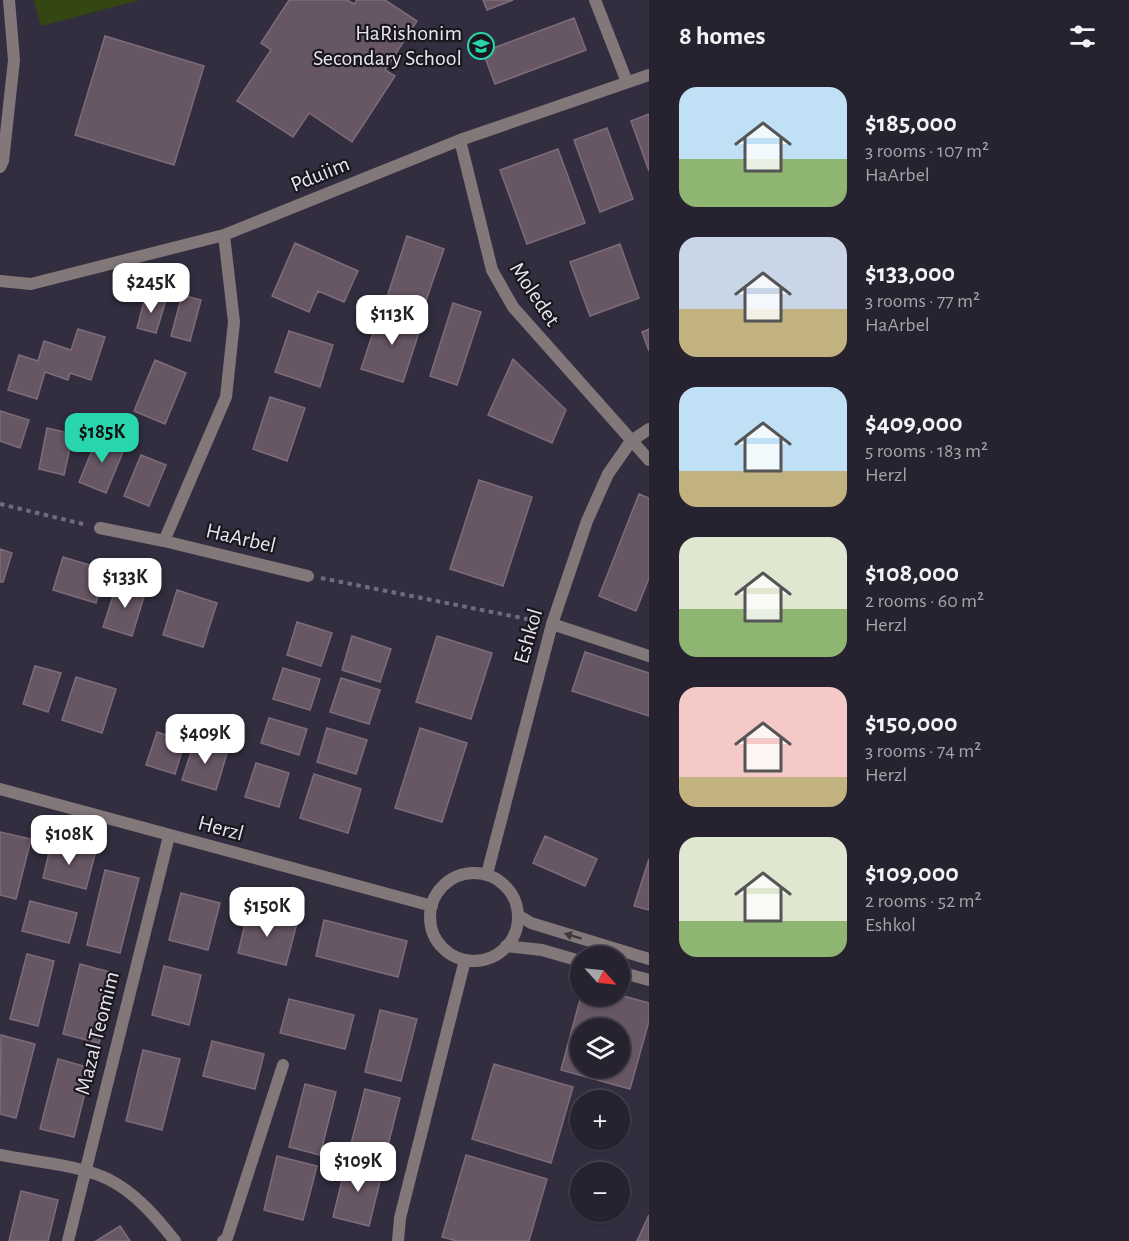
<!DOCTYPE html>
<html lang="en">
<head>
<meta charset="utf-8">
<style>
  body { margin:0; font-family:"Alegreya Sans",sans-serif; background:#2e2a37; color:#f1f3f6; height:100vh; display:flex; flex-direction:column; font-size:22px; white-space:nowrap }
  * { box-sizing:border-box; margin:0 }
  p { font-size:20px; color:#a4a4aa }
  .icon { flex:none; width:33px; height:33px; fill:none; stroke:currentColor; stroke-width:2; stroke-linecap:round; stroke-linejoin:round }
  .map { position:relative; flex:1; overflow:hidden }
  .details { display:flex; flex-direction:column; background:#26222f; width:480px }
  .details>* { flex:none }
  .needle { width:39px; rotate:117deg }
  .controls { position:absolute; left:570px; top:946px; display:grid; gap:12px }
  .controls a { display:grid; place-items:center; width:60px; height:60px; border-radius:50%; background:#26222f; box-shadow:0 2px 4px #0004,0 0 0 2px #423f4b; font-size:30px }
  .price { position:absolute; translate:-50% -51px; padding:0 14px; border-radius:12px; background:#fff; color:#222; font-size:20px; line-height:39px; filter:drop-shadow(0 2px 3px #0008) }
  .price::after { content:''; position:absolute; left:50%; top:36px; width:18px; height:14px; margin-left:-9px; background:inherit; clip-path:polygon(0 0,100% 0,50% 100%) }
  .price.selected { background:#29d5ad; color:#111 }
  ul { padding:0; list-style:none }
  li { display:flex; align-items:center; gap:18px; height:150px; padding:0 30px }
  li span { display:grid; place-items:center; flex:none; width:168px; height:120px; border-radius:18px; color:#555 }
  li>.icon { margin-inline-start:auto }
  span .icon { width:72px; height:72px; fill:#fffc; stroke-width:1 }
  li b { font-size:26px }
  h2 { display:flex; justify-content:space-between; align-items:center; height:72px; padding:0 30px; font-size:26px }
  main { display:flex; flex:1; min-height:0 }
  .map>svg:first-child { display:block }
  .green { fill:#344612 }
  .building { fill:#675663; stroke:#7e6c7a; stroke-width:1.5; fill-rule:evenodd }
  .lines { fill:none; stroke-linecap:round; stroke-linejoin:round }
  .path { stroke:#706c7b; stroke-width:4; stroke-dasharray:4.5 4.5; stroke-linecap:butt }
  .street { stroke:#837879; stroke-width:12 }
  .oneway { fill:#3f393e }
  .labels { text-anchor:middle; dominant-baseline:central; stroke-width:4.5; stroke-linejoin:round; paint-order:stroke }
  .poi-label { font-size:22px; fill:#e8e5f0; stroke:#1a171f; text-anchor:end }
  .street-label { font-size:22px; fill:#e8e5f0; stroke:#1a171f }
</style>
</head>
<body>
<main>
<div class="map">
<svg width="649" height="1241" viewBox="0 0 649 1241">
  <rect width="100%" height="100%" fill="#332e3f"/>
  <path class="green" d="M34,0H140L41,26Z"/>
  <path class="building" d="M289,0H347L354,4L357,0H385L417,21L385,70L395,76L352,142L309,113L293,137L237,101L271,50L261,43Z
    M483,0H513L487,10Z
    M574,18L586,50L495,84L483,52Z
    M105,36L204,66L174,165L75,135Z
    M649,114V171L631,121Z
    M607,128L633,199L600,212L574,140Z
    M558,149L585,223L527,244L500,170Z
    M407,236L444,249L423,309L387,297Z
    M295,243L358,271L344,302L318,291L309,312L272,296Z
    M620,244L639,298L590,316L570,262Z
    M146,294L166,300L156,333L137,328Z
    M182,295L201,300L190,341L171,336Z
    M453,303L481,312L457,385L430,376Z
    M381,309L422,323L403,382L361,369Z
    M78,329L105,337L91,380L70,373L68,380L45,372L37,399L8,390L19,355L38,361L44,341L71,350Z
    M649,329V351L642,332Z
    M289,331L333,345L320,387L275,372Z
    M513,359L566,410L552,443L488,415Z
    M155,360L186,373L165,424L134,411Z
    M270,397L305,408L287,461L253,449Z
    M0,411L29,420L20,448L0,441Z
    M47,428L73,434L64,475L39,469Z
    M98,436L125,447L106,493L79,482Z
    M141,455L166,465L149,506L124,496Z
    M479,480L532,497L503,586L450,569Z
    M639,494L649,498V578L636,611L599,596Z
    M0,549L12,553L3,582H0Z
    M63,557L106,570L96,603L53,590Z
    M118,581L146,590L132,636L103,627Z
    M177,590L217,603L203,647L163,635Z
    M297,622L332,633L321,666L287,655Z
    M352,636L391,649L380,682L342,670Z
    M437,636L492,653L471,719L416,702Z
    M585,652L649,673V716L572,691Z
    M35,666L61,673L48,712L23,704Z
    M283,668L320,679L310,710L273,699Z
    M76,677L116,689L102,733L62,720Z
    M341,678L380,690L369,724L330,712Z
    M269,718L307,729L299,755L261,743Z
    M327,728L367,740L356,774L317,762Z
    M420,728L467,743L442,822L395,808Z
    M157,732L185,741L175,774L146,765Z
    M195,740L228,750L216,790L182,780Z
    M256,763L289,773L279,807L245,797Z
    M314,774L361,789L348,833L300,818Z
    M0,832L31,839L16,899L0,895Z
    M545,836L597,859L585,886L533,863Z
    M51,844L95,854L86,889L43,878Z
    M649,859V910L634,906Z
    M105,870L139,878L120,953L87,945Z
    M181,893L220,903L208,950L169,940Z
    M30,901L77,913L69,943L22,931Z
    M248,911L297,923L286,965L238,953Z
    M324,920L407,941L398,977L316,956Z
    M27,954L54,961L38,1026L10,1019Z
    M80,964L117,974L99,1043L63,1034Z
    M164,966L201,975L189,1025L152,1015Z
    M620,995L649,1003V1021L630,1089L561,1070L581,996ZM580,1029H620V1068H580Z
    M289,999L354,1015L345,1049L280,1033Z
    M380,1010L417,1019L401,1081L365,1072Z
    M1,1035L35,1044L16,1118L0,1114Z
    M212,1041L264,1054L255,1089L203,1076Z
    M143,1050L180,1059L162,1130L126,1121Z
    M58,1059L91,1068L74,1137L40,1129Z
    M494,1064L573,1087L551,1163L472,1139Z
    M305,1084L336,1092L320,1155L289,1147Z
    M365,1089L400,1098L386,1153L351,1144Z
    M466,1155L547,1179L529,1241H457L442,1237Z
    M277,1156L317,1166L303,1220L264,1210Z
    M347,1160L383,1169L369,1226L333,1217Z
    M21,1191L58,1200L48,1241H9Z
    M649,1215V1241H637Z
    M120,1226L130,1241H96Z"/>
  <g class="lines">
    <path class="path" d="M0,504L87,525
      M321,578L537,621"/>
    <path class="street" d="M595,0L627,82
      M460,140L492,270L513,307L649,460
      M0,167L3,161L14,60L9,0
      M224,235L234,322L226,397L164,541L308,576
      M0,281L31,284L224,235L460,140L649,75
      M100,528L164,541
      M552,624L649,656
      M0,789L432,906
      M430 917a44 44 0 1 1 88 0a44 44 0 1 1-88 0Z
      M487,874L552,624L587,521L608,474L631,441L649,429
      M518,915L531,923L649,959
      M506,946L542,950L580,961
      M620,972L649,980
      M0,1155C34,1162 76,1164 108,1179C136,1193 156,1217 175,1241
      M68,1241L169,836
      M223,1241L227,1238L283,1065
      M398,1241L400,1218L465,960"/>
  </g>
  <defs><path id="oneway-solid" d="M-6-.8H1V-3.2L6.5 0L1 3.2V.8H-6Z" transform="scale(1.5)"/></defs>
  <use class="oneway" href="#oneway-solid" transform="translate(573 936) rotate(-163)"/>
  <defs>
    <symbol id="school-ring" viewBox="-11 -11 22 22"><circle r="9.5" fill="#1a171f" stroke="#29d5ad" stroke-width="1.5"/><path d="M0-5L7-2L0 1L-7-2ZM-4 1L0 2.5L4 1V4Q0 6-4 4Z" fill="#29d5ad"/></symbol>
  </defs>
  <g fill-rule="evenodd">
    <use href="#school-ring" x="466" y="31" width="30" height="30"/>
  </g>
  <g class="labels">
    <g class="poi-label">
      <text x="462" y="33">HaRishonim<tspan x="462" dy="25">Secondary School</tspan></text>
    </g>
    <g class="street-label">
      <text transform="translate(320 174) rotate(-22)">Pduiim</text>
      <text transform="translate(535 294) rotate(56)">Moledet</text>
      <text transform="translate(241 538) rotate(13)">HaArbel</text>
      <text transform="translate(528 636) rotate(-74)">Eshkol</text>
      <text transform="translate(221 828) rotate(15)">Herzl</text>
      <text transform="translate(97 1033) rotate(-76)">Mazal Teomim</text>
    </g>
  </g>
</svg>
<div class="controls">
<a><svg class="needle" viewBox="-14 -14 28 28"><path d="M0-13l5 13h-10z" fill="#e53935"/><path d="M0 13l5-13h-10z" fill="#a4a4aa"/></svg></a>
<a><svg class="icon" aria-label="layers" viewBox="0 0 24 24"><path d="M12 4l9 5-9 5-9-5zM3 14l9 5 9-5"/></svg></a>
<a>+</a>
<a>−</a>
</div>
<b class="price" style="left:151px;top:314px">$245K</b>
<b class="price" style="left:392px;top:346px">$113K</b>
<b class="price selected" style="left:102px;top:464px">$185K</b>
<b class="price" style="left:125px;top:609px">$133K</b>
<b class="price" style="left:205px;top:765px">$409K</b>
<b class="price" style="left:69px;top:866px">$108K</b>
<b class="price" style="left:267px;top:938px">$150K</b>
<b class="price" style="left:358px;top:1193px">$109K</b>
</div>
<section class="details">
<h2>8 homes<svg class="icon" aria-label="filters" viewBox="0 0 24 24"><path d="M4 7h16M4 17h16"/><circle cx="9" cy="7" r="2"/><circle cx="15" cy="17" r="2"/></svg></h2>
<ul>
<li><span style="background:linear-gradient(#bfe0f5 60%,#8fb573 0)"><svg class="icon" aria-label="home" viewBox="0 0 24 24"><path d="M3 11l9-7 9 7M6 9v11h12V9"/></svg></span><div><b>$185,000</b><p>3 rooms · 107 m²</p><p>HaArbel</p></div></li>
<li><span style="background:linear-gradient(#c9d6e8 60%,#c2b280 0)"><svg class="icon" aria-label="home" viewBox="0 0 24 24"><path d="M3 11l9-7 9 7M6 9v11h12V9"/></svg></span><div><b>$133,000</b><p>3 rooms · 77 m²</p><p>HaArbel</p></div></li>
<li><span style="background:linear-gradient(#bfe0f5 70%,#c2b280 0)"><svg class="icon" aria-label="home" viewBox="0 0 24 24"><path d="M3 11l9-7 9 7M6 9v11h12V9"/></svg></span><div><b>$409,000</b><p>5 rooms · 183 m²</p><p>Herzl</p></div></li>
<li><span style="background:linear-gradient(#dfe7d0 60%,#8fb573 0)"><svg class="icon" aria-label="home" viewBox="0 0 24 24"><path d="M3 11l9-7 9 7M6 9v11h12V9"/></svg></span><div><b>$108,000</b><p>2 rooms · 60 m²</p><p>Herzl</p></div></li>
<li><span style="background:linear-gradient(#f6c9c9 75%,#c2b280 0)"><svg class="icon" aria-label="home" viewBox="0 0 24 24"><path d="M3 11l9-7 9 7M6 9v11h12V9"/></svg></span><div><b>$150,000</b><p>3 rooms · 74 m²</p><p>Herzl</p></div></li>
<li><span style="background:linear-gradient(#dfe7d0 70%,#8fb573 0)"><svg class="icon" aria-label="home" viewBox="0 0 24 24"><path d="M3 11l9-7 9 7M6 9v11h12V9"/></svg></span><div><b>$109,000</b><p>2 rooms · 52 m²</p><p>Eshkol</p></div></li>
</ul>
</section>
</main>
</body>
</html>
